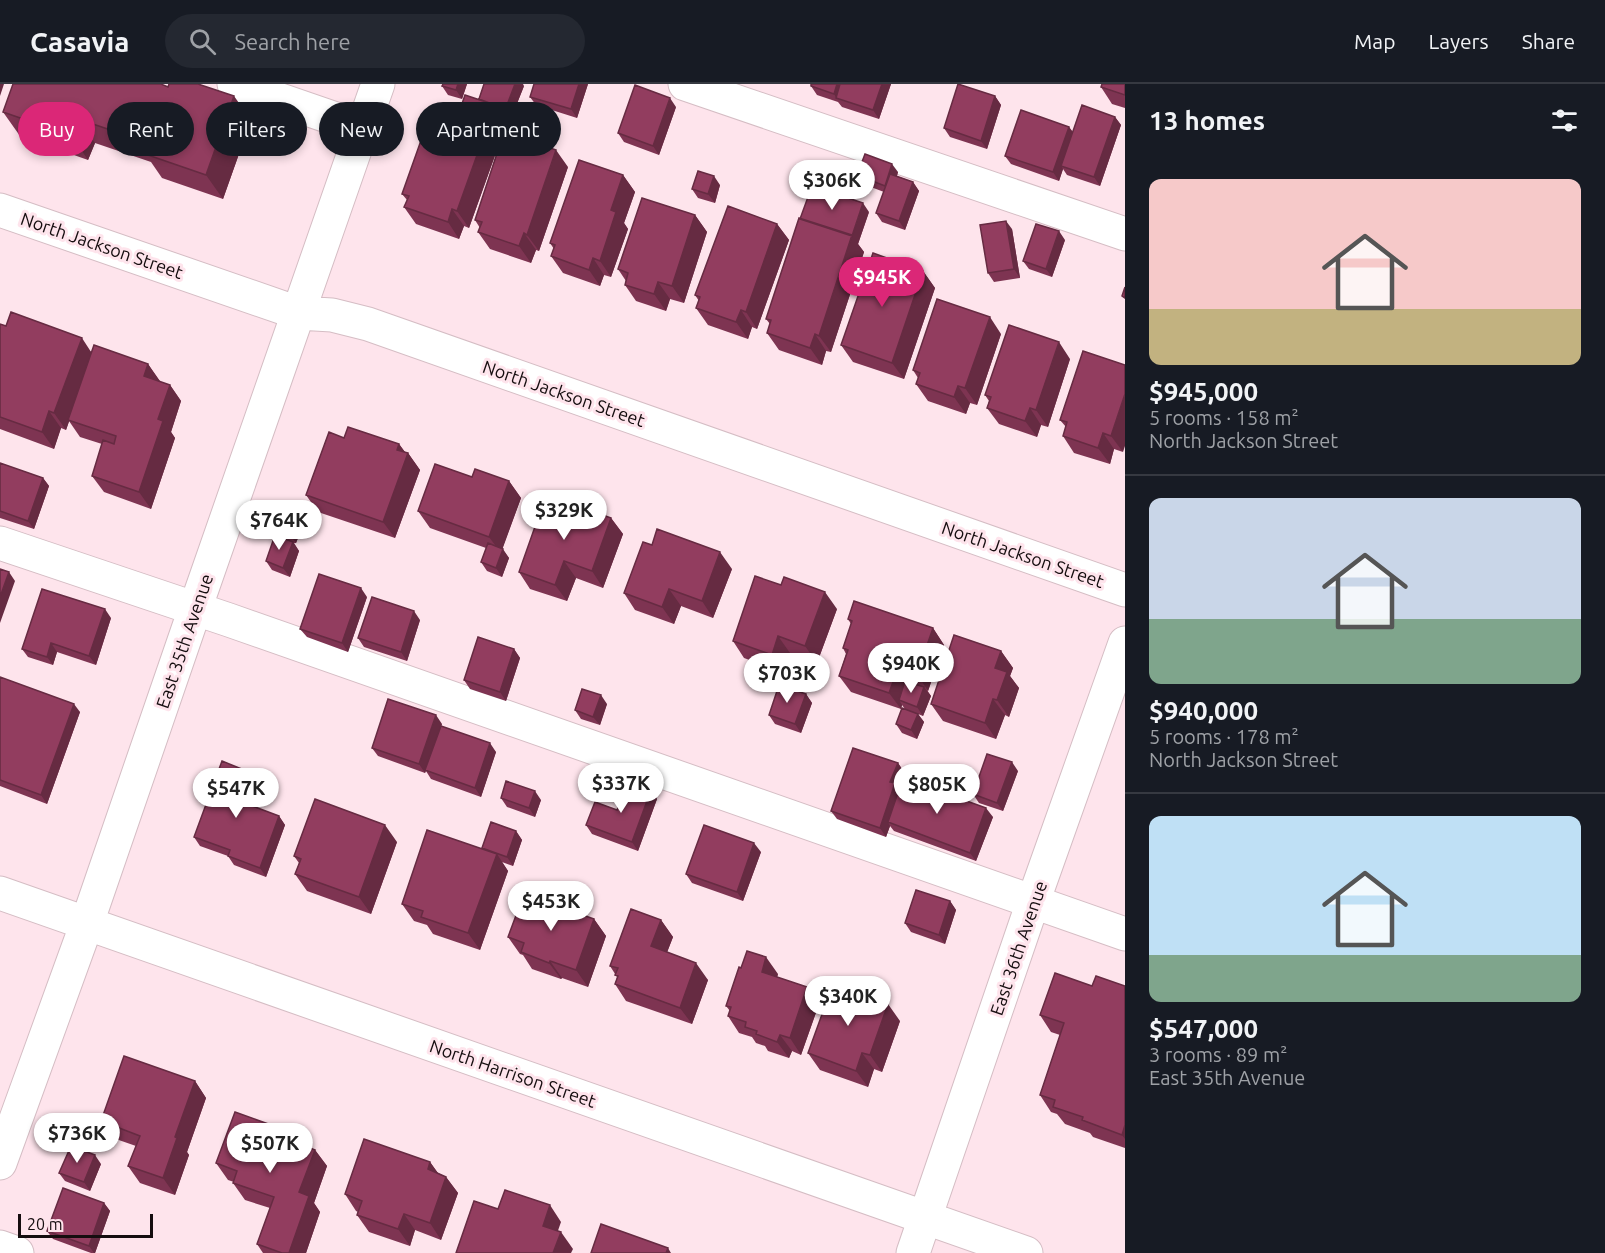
<!DOCTYPE html>
<html lang="en">
<head>
<meta charset="utf-8">
<style>
  body { margin:0; font-family:Ubuntu,sans-serif; background:#242831; color:#f1f3f6; height:100vh; display:flex; flex-direction:column; font-size:22px; white-space:nowrap }
  * { box-sizing:border-box; margin:0 }
  p { font-size:20px; color:#9ea1a6 }
  .icon { flex:none; width:33px; height:33px; fill:none; stroke:currentColor; stroke-width:2; stroke-linecap:round; stroke-linejoin:round }
  .map { position:relative; flex:1; overflow:hidden }
  .sheet { display:flex; flex-direction:column; background:#171b24; width:480px }
  .sheet>* { flex:none }
  .hud { position:absolute; left:18px; top:18px; width:570px; height:54px; display:flex; gap:12px }
  .scale { position:absolute; left:18px; bottom:15px; width:135px; box-sizing:border-box; padding-left:6px; border:3px solid #150d0f; border-top:0; font-size:16px; line-height:21px; white-space:nowrap; color:#150d0f; -webkit-text-stroke:4px #fee4ec; paint-order:stroke }
  .price { position:absolute; translate:-50% -51px; padding:0 14px; border-radius:21px; background:#fff; color:#222; font-size:20px; line-height:39px; filter:drop-shadow(0 2px 3px #0008) }
  .price::after { content:''; position:absolute; left:50%; top:36px; width:18px; height:14px; margin-left:-9px; background:inherit; clip-path:polygon(0 0,100% 0,50% 100%) }
  .price.current { background:#db2777; color:#fff }
  ul { padding:0; list-style:none }
  li { display:grid; align-content:center; gap:12px; height:318px; padding:0 24px }
  li+li { border-top:2px solid #363941 }
  li span { display:grid; place-items:center; height:186px; border-radius:12px; color:#555 }
  li>.icon { margin-inline-start:auto }
  span .icon { width:108px; height:108px; fill:#fffc; stroke-width:1 }
  li b { font-size:26px }
  h2 { display:flex; justify-content:space-between; align-items:center; height:72px; padding:0 24px; font-size:26px }
  .tag { padding:0 21px; border-radius:27px; background:#171b24; box-shadow:0 3px 9px #0003; font-size:21px; line-height:54px }
  .tag.current { background:#db2777; color:#fff }
  header { display:flex; align-items:center; gap:36px; box-sizing:border-box; height:84px; padding:0 30px; background:#171b24; border-bottom:2px solid #363941 }
  header strong { font-size:28px }
  nav { display:flex; gap:33px; margin-inline-start:auto; font-size:21px }
  .search { width:420px; height:54px; background:#242831; display:flex; align-items:center; gap:15px; box-sizing:border-box; padding:0 21px; border-radius:33px; color:#9ea1a6; font-size:22px }
  main { display:flex; flex:1; min-height:0 }
  .map>svg:first-child { display:block }
  .lines { fill:none; stroke-linecap:round; stroke-linejoin:round }
  .minor-casing { stroke:#d5bdc4; stroke-width:35 }
  .minor { stroke:#fff; stroke-width:33 }
  .wall { fill:#7e3452 }
  .shaded-wall { fill:#662b42 }
  .building { fill:#923d5f; stroke:#662b42; stroke-width:1.5 }
  .labels { text-anchor:middle; dominant-baseline:central; stroke-width:6; stroke-linejoin:round; paint-order:stroke }
  .street-label { font-size:18px; fill:#150d0f; stroke:#fee4ec }
</style>
</head>
<body>
<header>
<strong>Casavia</strong>
<div class="search"><svg class="icon" aria-label="search" viewBox="0 0 24 24"><circle cx="10" cy="10" r="6"/><path d="M15 15l6 6"/></svg>Search here</div>
<nav><a>Map</a><a>Layers</a><a>Share</a></nav>
</header>
<main>
<div class="map">
<svg width="1125" height="1169" viewBox="0 0 1125 1169">
  <rect width="100%" height="100%" fill="#fee4ec"/>
  <g class="lines">
    <defs>
      <path id="minor" d="M234,0L362,44
        M685,0L1125,150
        M0,126L298,229L332,231L368,240L1125,506
        M0,459L229,536L1125,850
        M0,809L1026,1169
        M0,1079L87,839L195,525L378,0
        M0,1163L17,1169
        M913,1169L1033,818L1125,559"/>
    </defs>
    <use href="#minor" class="minor-casing"/>
    <use href="#minor" class="minor"/>
  </g>
  <path class="wall" d="M443,0H467L462,15L448,11L442,2Z
    M588,0L577,34L536,21L530,13Z
    M891,0L879,35L842,23L838,18L817,11L811,2Z
    M1125,0V24L1112,20L1101,3Z
    M524,2L510,37L505,35L507,38L469,144L464,142L459,155L416,140L404,123L407,116L402,110L454,43Z
    M995,12L1001,21L987,65L950,53L944,44Z
    M676,23L659,71L624,58L618,49Z
    M3,28L251,36L223,115L162,94L151,78L95,59L88,76L20,52Z
    M1115,33L1121,41L1100,102L1067,91L1063,85L1059,97L1011,80L1005,72L1069,43L1073,48Z
    M568,83L539,167L536,166L531,179L490,165L478,148L480,144L475,136Z
    M898,88L897,92L913,98L919,107L905,146L882,138L876,129L884,108L863,100L857,91Z
    M623,91L635,108L624,139L628,145L611,193L604,191L600,202L563,189L551,172L554,165L550,159Z
    M720,101L715,119L698,114L692,105Z
    M869,128L858,160L864,168L831,268L826,267L822,281L779,266L767,249L770,240L766,235Z
    M695,131L707,148L684,219L670,215L666,227L636,217L625,201L626,197L618,185Z
    M777,140L789,156L757,245L752,243L748,255L708,241L696,224L699,217L695,211Z
    M1012,145L1020,194L994,198L988,189Z
    M1065,156L1052,193L1029,185L1023,177Z
    M923,187L935,204L904,295L853,278L841,261Z
    M0,240L92,268L148,280L160,298L170,301L181,317L171,348L175,354L151,425L104,408L92,392L102,360L80,353L69,337L66,346L61,344L54,365L0,345Z
    M1001,250L977,321L970,319L966,330L928,317L916,300L918,294L913,286Z
    M1083,267L1123,368L1114,365L1110,380L1074,369L1063,352L1066,343L1060,336Z
    M1070,275L1048,343L1041,341L1037,353L999,340L987,324L989,317L985,311Z
    M344,354L399,360L405,368L408,369L420,386L395,454L318,428L306,411Z
    M0,379L43,394L49,402L34,445L0,434Z
    M472,393L509,397L521,414L502,465L509,474L502,493L487,487L481,478L486,464L430,444L418,427Z
    M557,425L611,434L623,450L603,504L576,494L567,517L530,505L519,488Z
    M306,434L296,459H294L299,467L290,493L272,486L266,477L280,453L275,445Z
    M732,485L713,534L681,522L674,540L635,526L624,509Z
    M367,513L348,568L307,553L300,545Z
    M837,525L817,579L790,569L783,588L744,574L733,557Z
    M111,534L96,581L57,568L53,581L28,573L22,565Z
    M848,535L933,544L944,561L928,607L927,606L931,612L923,632L918,630L924,638L917,655L902,649L896,640L905,625L902,621L901,625L851,608L839,592L846,570L843,564L851,540Z
    M420,536L407,577L364,563L358,554Z
    M514,565L520,574L506,617L470,605L464,596Z
    M1001,567L1013,584L1010,592L1019,604L1009,633L1005,631L996,655L943,637L931,620L941,591L937,584L947,572Z
    M0,593L80,628L47,720L0,702Z
    M806,610L812,619L801,649L775,640L769,631Z
    M607,620L600,641L581,635L575,626Z
    M442,640L441,642L496,668L481,713L431,695L426,687L425,689L378,672L372,664Z
    M898,679L904,688L898,703L899,705L993,733L976,777L894,747L890,742L886,753L837,735L831,727Z
    M1018,687L1003,727L979,719L973,710Z
    M249,688L255,697L247,720L279,732L285,741L266,793L234,781L228,772L200,762L194,753Z
    M651,706L657,715L638,767L592,750L586,741L617,726Z
    M501,714L541,716L535,733L507,723Z
    M516,747L522,756L513,782L502,778L508,787L480,866L433,850L427,841L414,837L402,820L482,765Z
    M397,758L371,830L307,807L295,790L299,779L294,772Z
    M761,768L743,817L692,799L686,790Z
    M950,817L956,826L945,860L911,848L905,839Z
    M594,835L606,852L588,903L562,894L561,895L532,885L523,871L520,870L508,853Z
    M661,836L673,853L667,868L708,896L692,940L626,917L615,900L617,893L610,882Z
    M778,890L777,893L807,903L819,920L801,971L792,967L789,974L768,967L765,962L756,959L752,953L739,949L728,932L730,927L726,922Z
    M1092,902H1125V1064L1093,1053L1090,1049L1065,1040L1057,1030L1051,1028L1040,1011L1060,951L1051,948L1040,931Z
    M900,937L882,988L874,985L868,1003L820,986L808,969Z
    M195,997L206,1014L187,1068L189,1071L175,1111L140,1099L128,1082L136,1062L113,1054L101,1037Z
    M308,1063L315,1066L327,1082L314,1119L320,1128L306,1169H263L257,1160L270,1124L245,1116L233,1099L234,1098L228,1096L216,1079Z
    M430,1078L438,1089L446,1093L458,1109L441,1156L415,1146L410,1162L369,1148L357,1131L358,1128L356,1127L345,1110Z
    M101,1080L90,1107L65,1097L59,1089Z
    M104,1119L110,1127L95,1169H91L53,1155L47,1147Z"/>
  <path class="shaded-wall" d="M0,0H4L0,12Z
    M458,0H467L462,15L456,6Z
    M515,0H523L524,2L510,37L504,29Z
    M579,0H588L577,34L571,25Z
    M837,0H846L837,15L834,10Z
    M882,0H891L879,35L873,26Z
    M234,12L251,36L223,115L206,91Z
    M995,12L1001,21L987,65L981,57Z
    M670,14L676,23L659,71L653,62Z
    M495,21L507,38L469,144L457,127Z
    M1115,33L1121,41L1100,102L1094,93Z
    M78,35L95,59L88,76L72,52Z
    M1069,43L1075,52L1061,82L1063,85L1059,97L1053,88Z
    M556,66L568,83L539,167L527,151Z
    M892,80L898,88L891,110L885,102Z
    M623,91L635,108L624,139L628,145L611,193L600,177L611,126Z
    M714,92L720,101L715,119L708,110Z
    M913,98L919,107L905,146L899,137Z
    M863,119L869,128L858,160L864,168L831,268L819,252Z
    M452,125L464,142L459,155L448,138Z
    M695,131L707,148L684,219L672,202Z
    M1006,137L1012,145L1020,194L1014,185Z
    M777,140L789,156L757,245L746,228Z
    M1059,147L1065,156L1052,193L1046,185Z
    M524,149L536,166L531,179L519,162Z
    M593,174L604,191L600,202L589,186Z
    M923,187L935,204L904,295L892,279Z
    M658,198L670,215L666,227L654,210Z
    M741,226L752,243L748,255L736,238Z
    M990,233L1001,250L977,321L965,304Z
    M815,250L826,267L822,281L810,264Z
    M82,254L93,271L66,346L54,329Z
    M1059,258L1070,275L1048,343L1036,326Z
    M148,280L160,297L156,309L144,292Z
    M170,301L181,317L171,348L175,354L151,425L139,408L158,335Z
    M958,302L970,319L966,330L954,313Z
    M1125,310V362L1123,368L1111,352Z
    M1030,324L1041,341L1037,353L1025,337Z
    M49,327L61,344L54,365L42,348Z
    M1103,349L1114,365L1110,380L1098,364Z
    M399,360L407,371L408,369L420,386L395,454L383,438L397,366Z
    M43,394L49,402L34,445L28,437Z
    M509,397L521,414L501,469L489,453Z
    M300,425L306,434L296,459L290,451Z
    M611,434L623,450L603,504L592,487Z
    M293,458L299,467L290,493L283,484Z
    M503,465L509,474L502,493L496,484Z
    M720,468L732,485L713,534L702,517Z
    M564,477L576,494L567,517L555,501Z
    M9,488L15,497L0,539V513Z
    M361,504L367,513L348,568L342,559Z
    M669,505L681,522L674,540L662,523Z
    M825,508L837,525L817,579L805,562Z
    M105,525L111,534L96,581L89,572Z
    M414,527L420,536L407,577L401,568Z
    M933,544L944,561L928,607L917,590Z
    M778,552L790,569L783,588L772,571Z
    M51,559L57,568L53,581L47,573Z
    M514,565L520,574L506,617L500,608Z
    M1001,567L1013,584L1010,592L1019,604L1009,633L997,616L995,584Z
    M898,584L909,600L899,616L902,621L901,625L889,609Z
    M924,603L931,612L923,632L917,623Z
    M806,610L812,619L801,649L795,640Z
    M601,611L607,620L600,641L593,633Z
    M993,615L1005,631L996,655L985,639Z
    M74,620L80,628L47,720L41,711Z
    M918,630L924,638L917,655L911,646Z
    M436,631L442,640L425,689L419,680Z
    M490,659L496,668L481,713L475,704Z
    M1012,678L1018,687L1003,727L997,719Z
    M898,679L904,688L898,703L901,708L888,738L890,742L886,753L880,744L890,698Z
    M249,688L255,697L245,726L239,717Z
    M651,706L657,715L638,767L632,758Z
    M535,707L541,716L535,733L529,724Z
    M986,724L993,733L976,777L970,769Z
    M279,732L285,741L266,793L260,784Z
    M385,741L397,758L371,830L359,813Z
    M516,747L522,756L513,782L507,773Z
    M754,759L761,768L743,817L737,808Z
    M497,770L508,787L480,866L468,849Z
    M950,817L956,826L945,860L939,851Z
    M594,835L606,852L588,903L576,886Z
    M661,836L673,853L663,879L651,862Z
    M766,873L778,890L774,904L762,888Z
    M550,877L562,894L561,895L549,879Z
    M696,879L708,896L692,940L680,924Z
    M807,903L819,920L801,971L790,954Z
    M888,920L900,937L882,988L870,971Z
    M780,951L792,967L789,974L777,958Z
    M862,969L874,985L868,1003L856,987Z
    M195,997L206,1014L187,1068L189,1071L175,1111L163,1094L175,1053Z
    M1125,1041V1055L1122,1051Z
    M299,1051L311,1068L297,1059Z
    M315,1066L327,1082L314,1119L320,1128L306,1169H289L299,1108Z
    M95,1071L101,1080L90,1107L84,1098Z
    M430,1078L442,1095L428,1085Z
    M446,1093L458,1109L441,1156L430,1139Z
    M104,1119L110,1127L95,1169H94L89,1162Z
    M550,1121L561,1138L554,1158L543,1142Z
    M404,1130L415,1146L410,1162L398,1145Z
    M561,1148L573,1165L571,1169H553Z
    M668,1164L671,1169H666Z"/>
  <path class="building" d="M13,0H161L168,3L169,0H198L234,12L206,91L145,70L149,59L78,35L72,52L3,28Z
    M443,0H458L456,6L442,2Z
    M484,0H515L504,29L499,27L495,21L479,15Z
    M534,0H579L571,25L530,13Z
    M811,0H837L834,10L811,2Z
    M840,0H882L873,26L836,14Z
    M958,0L995,12L981,57L944,44Z
    M1102,0H1125V11L1101,3Z
    M635,1L670,14L653,62L618,49Z
    M465,11L495,21L457,127L452,125L448,138L404,123L409,112L402,110L429,34L454,43Z
    M1082,21L1115,33L1094,93L1061,82Z
    M1021,26L1069,43L1053,88L1005,72Z
    M504,48L556,66L527,151L524,149L519,162L478,148L482,138L475,136Z
    M865,70L892,80L885,102L857,91Z
    M579,76L623,91L611,126L616,128L600,177L593,174L589,186L551,172L555,161L550,159Z
    M698,87L714,92L708,110L692,105Z
    M890,90L913,98L899,137L876,129Z
    M812,102L863,119L852,152L800,135Z
    M642,114L695,131L672,202L658,198L654,210L625,201L628,189L618,185Z
    M728,122L777,140L746,228L741,226L736,238L696,224L700,213L695,211Z
    M799,134L852,151L819,252L815,250L810,264L767,249L771,236L766,235Z
    M1006,137L1014,185L988,189L980,141Z
    M1036,140L1059,147L1046,185L1023,177Z
    M873,169L923,187L892,279L841,261Z
    M1125,203V214L1122,212Z
    M937,215L990,233L965,304L958,302L954,313L916,300L920,289L913,286Z
    M11,228L82,254L54,329L49,327L42,348L0,333V240L6,242Z
    M1009,241L1059,258L1036,326L1030,324L1025,337L987,324L991,313L985,311Z
    M94,261L148,280L144,292L170,301L158,335L163,337L139,408L92,392L103,356L114,360L116,352L68,336Z
    M1083,267L1125,281V310L1111,352L1103,349L1098,364L1063,352L1067,338L1060,336Z
    M348,343L399,360L397,366L408,369L383,438L306,411L329,348L344,354Z
    M0,379L43,394L28,437L0,427Z
    M435,380L472,393L475,385L509,397L489,453L418,427Z
    M561,416L611,434L592,487L564,477L555,501L519,488L543,420L557,425Z
    M284,419L300,425L290,451L275,445Z
    M657,445L720,468L702,517L669,505L662,523L624,509L643,458L652,461Z
    M275,451L293,458L283,484L266,477Z
    M488,459L503,465L496,484L481,478Z
    M0,485L9,488L0,513Z
    M319,490L361,504L342,559L300,545Z
    M755,492L781,501L784,493L825,508L805,562L778,552L772,571L733,557Z
    M42,505L105,525L89,572L51,559L47,573L22,565Z
    M372,513L414,527L401,568L358,554Z
    M854,517L933,544L917,590L898,584L889,609L839,592L848,566L843,564L852,537L848,535Z
    M954,551L1001,567L995,584L1007,588L997,616L993,615L985,639L931,620Z
    M478,553L514,565L500,608L464,596Z
    M942,570L947,572L942,587L937,584Z
    M0,593L74,620L41,711L0,696Z
    M905,597L924,603L917,623L899,616Z
    M779,601L806,610L795,640L769,631Z
    M582,605L601,611L593,633L575,626Z
    M388,615L436,631L419,680L372,664Z
    M902,624L918,630L911,646L896,640Z
    M441,642L490,659L475,704L425,686Z
    M853,664L898,679L890,698L895,699L880,744L831,727Z
    M987,670L1012,678L997,719L973,710Z
    M222,677L249,688L239,717L279,732L260,784L228,772L230,766L194,753Z
    M903,694L986,724L970,769L888,738Z
    M506,697L535,707L529,724L501,714Z
    M628,698L651,706L632,758L586,741L595,718L617,726Z
    M315,715L385,741L359,813L295,790L301,775L294,772Z
    M491,738L516,747L507,773L482,764Z
    M704,741L754,759L737,808L686,790Z
    M427,746L497,770L468,849L421,833L423,827L402,820Z
    M916,806L950,817L939,851L905,839Z
    M524,810L594,835L576,886L550,877L549,879L521,868L524,859L508,853Z
    M631,825L661,836L651,862L696,879L680,924L615,900L618,892L615,891L618,884L610,882Z
    M747,867L766,873L762,888L807,903L790,954L780,951L777,958L756,950L757,947L745,943L746,938L728,932L731,923L726,922L739,883L741,884Z
    M1055,889L1092,902L1096,892L1125,902V1041L1122,1051L1082,1036L1083,1033L1053,1023L1055,1016L1040,1011L1064,939L1040,931Z
    M833,900L888,920L870,971L862,969L856,987L808,969Z
    M124,972L195,997L175,1053L177,1054L163,1094L128,1082L140,1052L101,1037Z
    M235,1028L299,1051L297,1059L315,1066L299,1108L309,1112L289,1169H282L257,1160L274,1113L233,1099L237,1087L216,1079Z
    M364,1055L430,1078L428,1085L446,1093L430,1139L404,1130L398,1145L357,1131L362,1117L345,1110Z
    M71,1062L95,1071L84,1098L59,1089Z
    M63,1104L104,1119L89,1162L47,1147Z
    M505,1106L550,1121L543,1142L561,1148L553,1169H456L474,1117L498,1125Z
    M601,1140L668,1164L666,1169H591Z"/>
  <g class="labels">
    <g class="street-label">
      <text transform="translate(102 161) rotate(19)">North Jackson Street</text>
      <text transform="translate(564 309) rotate(19)">North Jackson Street</text>
      <text transform="translate(1023 470) rotate(19)">North Jackson Street</text>
      <text transform="translate(184 557) rotate(-71)">East 35th Avenue</text>
      <text transform="translate(1018 864) rotate(-71)">East 36th Avenue</text>
      <text transform="translate(513 989) rotate(19)">North Harrison Street</text>
    </g>
  </g>
</svg>
<div class="scale">20 m</div>
<b class="price" style="left:832px;top:127px">$306K</b>
<b class="price current" style="left:882px;top:224px">$945K</b>
<b class="price" style="left:564px;top:457px">$329K</b>
<b class="price" style="left:279px;top:467px">$764K</b>
<b class="price" style="left:911px;top:610px">$940K</b>
<b class="price" style="left:787px;top:620px">$703K</b>
<b class="price" style="left:621px;top:730px">$337K</b>
<b class="price" style="left:937px;top:731px">$805K</b>
<b class="price" style="left:236px;top:735px">$547K</b>
<b class="price" style="left:551px;top:848px">$453K</b>
<b class="price" style="left:848px;top:943px">$340K</b>
<b class="price" style="left:77px;top:1080px">$736K</b>
<b class="price" style="left:270px;top:1090px">$507K</b>
<div class="hud">
<a class="tag current">Buy</a>
<a class="tag">Rent</a>
<a class="tag">Filters</a>
<a class="tag">New</a>
<a class="tag">Apartment</a>
</div>
</div>
<section class="sheet">
<h2>13 homes<svg class="icon" aria-label="filters" viewBox="0 0 24 24"><path d="M4 7h16M4 17h16"/><circle cx="9" cy="7" r="2"/><circle cx="15" cy="17" r="2"/></svg></h2>
<ul>
<li><span style="background:linear-gradient(#f6c9c9 70%,#c2b280 0)"><svg class="icon" aria-label="home" viewBox="0 0 24 24"><path d="M3 11l9-7 9 7M6 9v11h12V9"/></svg></span><div><b>$945,000</b><p>5 rooms · 158 m²</p><p>North Jackson Street</p></div></li>
<li><span style="background:linear-gradient(#c9d6e8 65%,#7fa58c 0)"><svg class="icon" aria-label="home" viewBox="0 0 24 24"><path d="M3 11l9-7 9 7M6 9v11h12V9"/></svg></span><div><b>$940,000</b><p>5 rooms · 178 m²</p><p>North Jackson Street</p></div></li>
<li><span style="background:linear-gradient(#bfe0f5 75%,#7fa58c 0)"><svg class="icon" aria-label="home" viewBox="0 0 24 24"><path d="M3 11l9-7 9 7M6 9v11h12V9"/></svg></span><div><b>$547,000</b><p>3 rooms · 89 m²</p><p>East 35th Avenue</p></div></li>
</ul>
</section>
</main>
</body>
</html>
